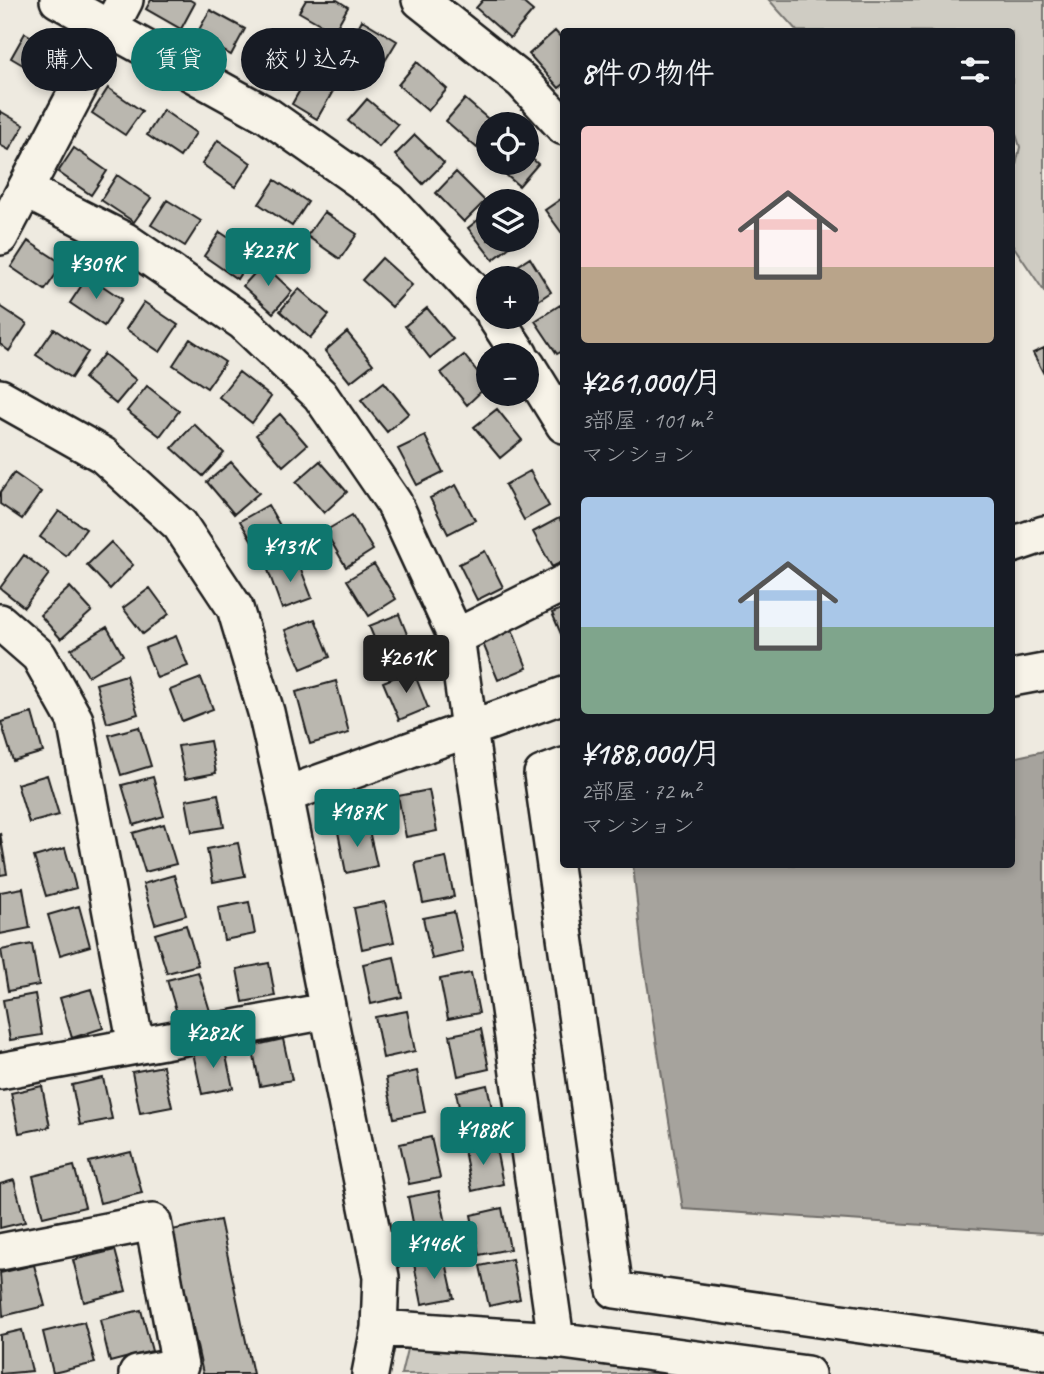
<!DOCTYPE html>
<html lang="ja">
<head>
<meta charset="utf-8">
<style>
  body { margin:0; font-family:Caveat,"Klee One",sans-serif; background:#20242c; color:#f1f3f6; height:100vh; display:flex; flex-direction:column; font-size:26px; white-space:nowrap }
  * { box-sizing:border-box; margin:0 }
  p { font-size:23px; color:#9ea1a6 }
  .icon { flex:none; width:38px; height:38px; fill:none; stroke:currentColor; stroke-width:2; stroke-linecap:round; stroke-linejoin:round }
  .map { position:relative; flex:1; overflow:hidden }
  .panel { position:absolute; left:560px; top:28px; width:455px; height:840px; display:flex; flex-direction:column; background:#171b24; border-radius:7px; box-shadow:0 4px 10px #0003 }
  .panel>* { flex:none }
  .hud { position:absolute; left:21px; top:28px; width:434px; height:63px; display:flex; gap:14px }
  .fabs { position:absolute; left:476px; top:112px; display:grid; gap:14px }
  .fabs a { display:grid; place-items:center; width:63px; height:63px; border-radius:50%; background:#171b24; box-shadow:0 4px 10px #0003; font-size:35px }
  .price { position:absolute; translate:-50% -60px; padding:0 16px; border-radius:7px; background:#0f766e; color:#fff; font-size:23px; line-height:46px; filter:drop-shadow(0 2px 4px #0008) }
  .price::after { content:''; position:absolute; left:50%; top:42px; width:21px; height:16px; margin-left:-10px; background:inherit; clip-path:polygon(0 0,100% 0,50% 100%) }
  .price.current { background:#222; color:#fff }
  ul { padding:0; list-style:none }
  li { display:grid; align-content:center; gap:14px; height:371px; padding:0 21px }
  li span { display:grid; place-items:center; height:217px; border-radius:7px; color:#555 }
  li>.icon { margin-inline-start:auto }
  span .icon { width:126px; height:126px; fill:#fffc; stroke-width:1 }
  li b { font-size:30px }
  h2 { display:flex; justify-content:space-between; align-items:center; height:84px; padding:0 21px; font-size:30px }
  .pill { padding:0 24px; border-radius:32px; background:#171b24; box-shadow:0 4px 10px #0003; font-size:24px; line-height:63px }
  .pill.current { background:#0f766e; color:#fff }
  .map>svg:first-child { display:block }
  .green { fill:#cfccc3; stroke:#767470; stroke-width:2 }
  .water { fill:#a6a39d; stroke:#6f6d69; stroke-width:2 }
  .building { fill:#bab7af; stroke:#1c1c1c; stroke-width:2 }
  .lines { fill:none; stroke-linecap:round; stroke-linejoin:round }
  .minor-casing { stroke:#1c1c1c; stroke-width:40 }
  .minor { stroke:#f7f3e8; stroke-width:35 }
</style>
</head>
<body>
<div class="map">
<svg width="1044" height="1374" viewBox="0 0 1044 1374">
  <rect width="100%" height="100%" fill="#eeeae0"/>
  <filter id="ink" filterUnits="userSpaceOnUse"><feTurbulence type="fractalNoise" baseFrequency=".0143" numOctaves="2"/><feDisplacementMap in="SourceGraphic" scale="14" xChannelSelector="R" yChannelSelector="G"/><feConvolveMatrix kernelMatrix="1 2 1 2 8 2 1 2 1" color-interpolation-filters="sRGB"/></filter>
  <g filter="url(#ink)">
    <path class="green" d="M769,0H1044V291L1012,244V183L1020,147L1012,122V32L797,31Z
      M408,1345L487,1350L720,1374H401Z"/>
    <path class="water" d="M1044,751V1233L683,1209L642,951L633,865L1012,864V758Z"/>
    <path class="building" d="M151,0H190L195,3L181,29L146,9Z
      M306,0H337L348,7L334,32L299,12Z
      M483,0H520L533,11L510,38L476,8Z
      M210,10L245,29L231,55L196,35Z
      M362,20L397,41L382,66L348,46Z
      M555,31L564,41V84L559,88L529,54Z
      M25,33L60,53L45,78L11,58Z
      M259,39L295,58L281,84L246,65Z
      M417,62L447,89L428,111L398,85Z
      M312,69L337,84L317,119L292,104Z
      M108,88L142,111L125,135L92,113Z
      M367,99L398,125L379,147L348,121Z
      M465,99L494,124H488V134L477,148L446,121Z
      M163,110L196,133L180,157L147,135Z
      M0,111L24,125L9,150L0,145Z
      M415,135L444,163L423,184L395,155Z
      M218,140L251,163L235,187L202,164Z
      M74,148L107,171L91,195L58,172Z
      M527,154L538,164L519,186L492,163H527Z
      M456,172L485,201L464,222L436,193Z
      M117,175L151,198L134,222L101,200Z
      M275,180L308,202L292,226L259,204Z
      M564,197V236L545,210Z
      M167,200L201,221L185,246L151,225Z
      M324,212L357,234L340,259L307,236Z
      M488,212V240L516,242L493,260L468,228Z
      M220,232L253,254L237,279L204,256Z
      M28,241L63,264L45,290L11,267Z
      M382,258L412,285L392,307L362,280Z
      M530,258L551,292L527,308V278H508L505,274Z
      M263,264L292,291L273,313L243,286Z
      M88,276L122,299L104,326L70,303Z
      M299,289L329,315L310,338L280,311Z
      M144,302L178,325L160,352L126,329Z
      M560,305L564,311V350L557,354L535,321Z
      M0,306L27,324L9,351L0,344Z
      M427,308L453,339L430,358L405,326Z
      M54,329L88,352L71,378L36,355Z
      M347,332L373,364L350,382L325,351Z
      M190,339L225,362L207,388L173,365Z
      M1044,348V374L1033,353Z
      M104,354L136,380L116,404L84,378Z
      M464,355L488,385L467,405L441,373Z
      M239,372L271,397L252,423L219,397Z
      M384,382L409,413L387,432L361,400Z
      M147,386L179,411L160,436L127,411Z
      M497,409L522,440L500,458L474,427Z
      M280,414L307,445L283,466L256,435Z
      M194,424L224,453L203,476L172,448Z
      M425,436L443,472L417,485L398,449Z
      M320,461L347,492L324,513L296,482Z
      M231,462L259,493L234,514L207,482Z
      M530,471L549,506L524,520L505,485Z
      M14,473L41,492L22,519L0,504V493Z
      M456,485L475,520L448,534L430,498Z
      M268,505L289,541L261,556L240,521Z
      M59,511L86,529L66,556L40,537Z
      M352,515L373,550L346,567L325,531Z
      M559,518L564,526V561L552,567L533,532Z
      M111,542L133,565L110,589L87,565Z
      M485,551L503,587L477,600L459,564Z
      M24,555L49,574L24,607L0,588Z
      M297,559L312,598L282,609L268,570Z
      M374,564L396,599L369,616L347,580Z
      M70,587L92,611L61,639L40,615Z
      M150,588L169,614L143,634L123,608Z
      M564,608V641L552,613Z
      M399,614L414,652L385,664L369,626Z
      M315,619L330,657L301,669L285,630Z
      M107,627L123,655L88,676L71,649Z
      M512,629L527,668L498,680L482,641Z
      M176,636L188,666L157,678L145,648Z
      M413,670L428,708L399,720L383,682Z
      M126,675L138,714L107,723L96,684Z
      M201,678L213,709L182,721L170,690Z
      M336,681L349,733L310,744L296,692Z
      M32,713L43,752L13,761L1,722Z
      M139,727L151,766L121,775L109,735Z
      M210,741L216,773L185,779L178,746Z
      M47,775L59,815L29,823L17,784Z
      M153,777L164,816L134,825L122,785Z
      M429,790L437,831L406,837L398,796Z
      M218,794L224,827L192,832L186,800Z
      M164,824L176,864L145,872L133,833Z
      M368,826L377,866L346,873L338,832Z
      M0,833L7,874L0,875Z
      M238,843L245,876L213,882L207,849Z
      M65,848L76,888L46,896L34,857Z
      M446,857L454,897L423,903L415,863Z
      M174,875L186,915L155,924L143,884Z
      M23,888L30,928L0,934V892Z
      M249,902L255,934L224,940L218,908Z
      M385,902L394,942L362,949L354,908Z
      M79,906L90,946L60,955L48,915Z
      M454,912L463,952L432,959L423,918Z
      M186,925L198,965L167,973L155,934Z
      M32,944L39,985L8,991L1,950Z
      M394,957L402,997L371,1004L363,964Z
      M269,963L275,996L243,1002L237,969Z
      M198,972L210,1011L179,1020L167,980Z
      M471,973L479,1013L448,1019L440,979Z
      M91,989L103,1028L72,1038L60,998Z
      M35,994L42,1035L10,1040L3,1000Z
      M407,1011L415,1051L383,1058L375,1017Z
      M481,1029L489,1069L458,1076L450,1035Z
      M283,1039L292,1080L260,1086L252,1046Z
      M224,1047L233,1088L202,1094L193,1053Z
      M163,1066L172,1107L140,1113L132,1072Z
      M417,1071L425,1112L394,1118L386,1078Z
      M103,1078L112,1119L80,1125L72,1085Z
      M487,1085L496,1126L464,1132L456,1092Z
      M42,1086L50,1127L19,1133L11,1093Z
      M431,1137L440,1178L409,1184L400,1144Z
      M495,1144L503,1184L472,1191L464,1150Z
      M131,1152L142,1193L100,1203L89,1162Z
      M74,1166L85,1207L43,1217L33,1176Z
      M14,1180L25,1222L0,1228V1184Z
      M439,1191L448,1232L416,1238L408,1197Z
      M502,1208L510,1249L479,1255L471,1215Z
      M220,1220L253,1374H203L172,1230Z
      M115,1250L126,1291L84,1302L73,1260Z
      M445,1258L454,1298L422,1304L414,1264Z
      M512,1259L520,1299L489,1306L480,1266Z
      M34,1265L45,1306L3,1316L0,1273Z
      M141,1310L152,1351L110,1362L100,1320Z
      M84,1322L95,1363L53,1373L43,1332Z
      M22,1330L32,1371L0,1374V1335Z"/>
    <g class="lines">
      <defs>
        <path id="minor" d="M58,0L267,115L389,201L488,306
          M420,0L522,81L564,127
          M25,190L124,240L243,322L320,395L394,503L456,637L556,1340
          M0,237L125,0
          M495,317L520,355
          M527,365L564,425
          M0,397L103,455L180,525L235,608L266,712L285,795L381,1277L379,1328L370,1374
          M1012,545L1044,534
          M0,622L39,656L75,720L136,1046
          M456,637L564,583
          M1012,678L1044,672
          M564,766L542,774L615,1290L1044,1351
          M285,795L564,695
          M0,1071L327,1011
          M0,1252L153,1222L180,1366L137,1374
          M379,1328L556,1340L807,1374"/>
      </defs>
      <use href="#minor" class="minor-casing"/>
      <use href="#minor" class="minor"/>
    </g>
  </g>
</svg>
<div class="fabs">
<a><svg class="icon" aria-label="locate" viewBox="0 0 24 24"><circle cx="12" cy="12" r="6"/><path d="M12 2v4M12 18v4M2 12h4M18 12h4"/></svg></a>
<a><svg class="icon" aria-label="layers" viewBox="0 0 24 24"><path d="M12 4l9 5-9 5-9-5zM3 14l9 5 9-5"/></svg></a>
<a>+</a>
<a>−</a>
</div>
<b class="price" style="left:268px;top:288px">¥227K</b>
<b class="price" style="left:96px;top:301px">¥309K</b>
<b class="price" style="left:290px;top:584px">¥131K</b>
<b class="price current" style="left:406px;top:695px">¥261K</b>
<b class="price" style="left:357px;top:849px">¥187K</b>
<b class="price" style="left:213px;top:1070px">¥282K</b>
<b class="price" style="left:483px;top:1167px">¥188K</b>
<b class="price" style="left:434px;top:1281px">¥146K</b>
<div class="hud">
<a class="pill">購入</a>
<a class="pill current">賃貸</a>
<a class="pill">絞り込み</a>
</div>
<section class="panel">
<h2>8件の物件<svg class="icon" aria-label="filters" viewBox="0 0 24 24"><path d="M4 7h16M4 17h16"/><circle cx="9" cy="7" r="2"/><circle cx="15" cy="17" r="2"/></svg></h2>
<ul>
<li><span style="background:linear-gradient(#f6c9c9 65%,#b9a48a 0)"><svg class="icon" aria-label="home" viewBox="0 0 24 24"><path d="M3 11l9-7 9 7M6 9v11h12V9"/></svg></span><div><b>¥261,000/月</b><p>3部屋 · 101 m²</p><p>マンション</p></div></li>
<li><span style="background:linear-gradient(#a9c7e8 60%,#7fa58c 0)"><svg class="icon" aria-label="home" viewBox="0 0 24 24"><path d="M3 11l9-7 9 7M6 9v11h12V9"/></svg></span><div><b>¥188,000/月</b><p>2部屋 · 72 m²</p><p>マンション</p></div></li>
</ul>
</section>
</div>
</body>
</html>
